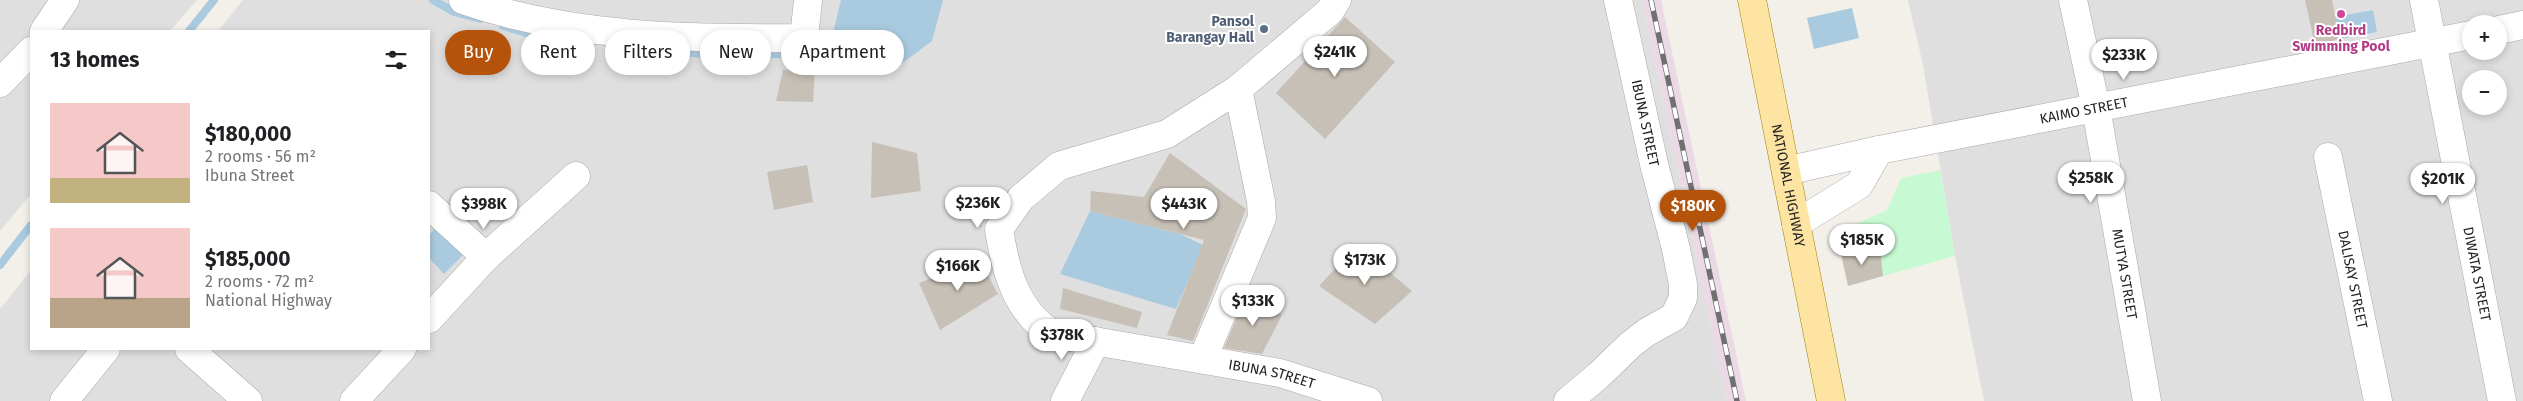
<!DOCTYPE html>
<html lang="en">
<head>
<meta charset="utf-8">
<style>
  body { margin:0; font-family:"Fira Sans",sans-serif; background:#f2f2f2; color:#202124; height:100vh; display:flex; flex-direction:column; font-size:19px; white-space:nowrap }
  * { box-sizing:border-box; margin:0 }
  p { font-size:16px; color:#757577 }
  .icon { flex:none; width:28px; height:28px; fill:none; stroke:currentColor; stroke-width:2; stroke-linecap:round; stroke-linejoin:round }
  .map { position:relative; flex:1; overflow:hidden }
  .sheet { position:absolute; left:30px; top:30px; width:400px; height:320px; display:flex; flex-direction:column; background:#fff; border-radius:0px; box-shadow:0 2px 8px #0003 }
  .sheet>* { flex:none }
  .guide { position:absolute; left:445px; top:30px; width:475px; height:45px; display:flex; gap:10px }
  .fabs { position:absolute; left:2462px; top:15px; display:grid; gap:10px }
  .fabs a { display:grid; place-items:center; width:45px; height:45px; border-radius:50%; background:#fff; box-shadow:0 2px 8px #0003; font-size:25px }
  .price { position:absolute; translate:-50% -42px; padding:0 11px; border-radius:18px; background:#fff; color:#222; font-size:16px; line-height:32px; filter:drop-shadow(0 1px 2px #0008) }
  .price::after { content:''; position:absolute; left:50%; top:30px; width:15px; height:11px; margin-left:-8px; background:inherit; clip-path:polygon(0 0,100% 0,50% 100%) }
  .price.active { background:#b45309; color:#fff }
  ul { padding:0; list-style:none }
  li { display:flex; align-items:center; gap:15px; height:125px; padding:0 20px }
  li span { display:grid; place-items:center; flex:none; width:140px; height:100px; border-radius:0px; color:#555 }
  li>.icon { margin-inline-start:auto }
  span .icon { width:60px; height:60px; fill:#fffc; stroke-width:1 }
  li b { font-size:21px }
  h2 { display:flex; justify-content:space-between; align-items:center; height:60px; padding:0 20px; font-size:21px }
  .pill { padding:0 18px; border-radius:22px; background:#fff; box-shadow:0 2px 8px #0003; font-size:18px; line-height:45px }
  .pill.active { background:#b45309; color:#fff }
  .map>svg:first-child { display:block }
  .residential { fill:#e0dfdf; fill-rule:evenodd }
  .industrial { fill:#ebdae5 }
  .park { fill:#c7fad3 }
  .water { fill:#a9cadf }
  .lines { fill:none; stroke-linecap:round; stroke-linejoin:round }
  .stream { stroke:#a9cadf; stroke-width:8 }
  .building { fill:#c7c0b7 }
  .minor-casing { stroke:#a9a9a9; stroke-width:29 }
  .major-casing { stroke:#9f8400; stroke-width:29 }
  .minor { stroke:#fff; stroke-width:28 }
  .major { stroke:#fde4a3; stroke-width:28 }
  .rail-casing { stroke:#707070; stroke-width:5.5 }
  .rail { stroke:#fff; stroke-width:4; stroke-dasharray:11; stroke-linecap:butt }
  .hotel-dot { fill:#d1479c; stroke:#fff; stroke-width:2 }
  .service-dot { fill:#5c6f8a; stroke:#fff; stroke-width:2 }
  .labels { text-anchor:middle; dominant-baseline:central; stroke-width:4; stroke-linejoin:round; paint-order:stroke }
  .service-label { font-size:14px; font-weight:bold; fill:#4e5e75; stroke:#fff; text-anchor:end }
  .hotel-label { font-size:14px; font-weight:bold; fill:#b23c85; stroke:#fff }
  .street-label { font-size:14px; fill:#222; stroke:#fff }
</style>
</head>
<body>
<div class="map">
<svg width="2523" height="401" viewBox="0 0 2523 401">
  <rect width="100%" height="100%" fill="#f2f0e9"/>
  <path class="residential" d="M0,0H197L170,31H31V194L0,231Z
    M243,0H1642L1727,401H0V309L31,270V349H429V31H218Z
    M1908,0H2523V401H1984L1955,256L1923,65ZM2471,24H2499V51H2471ZM2471,79H2499V106H2471Z"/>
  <path class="industrial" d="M1642,0H1661L1746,401H1727Z"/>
  <path class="park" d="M1940,170L1955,256L1883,276L1879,249L1841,254L1834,234L1887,210L1901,178Z"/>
  <path class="water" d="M841,0H943L932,41L896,68H859L840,53L834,29Z
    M1852,8L1859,38L1814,49L1807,18Z
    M2373,10L2377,32L2340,39L2335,17Z
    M1090,211L1180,234L1203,245L1176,309L1060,274Z
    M441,222L468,250L444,274L429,258V235Z"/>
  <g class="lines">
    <path class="stream" d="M433,0L454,12L480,19
      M503,26L533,35L560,38
      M189,31L214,0
      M628,47L713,55L840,53
      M0,265L31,225"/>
  </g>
  <path class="building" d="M2305,0H2332L2340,39L2315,45Z
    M1345,17L1395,62L1325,139L1276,93Z
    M815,67L813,102L776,101L783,70Z
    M872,142L917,153L921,191L871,198Z
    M1170,153L1246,209L1193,341L1167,335L1204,240L1090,211L1091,191L1144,197Z
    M807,165L813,202L774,210L767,172Z
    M1357,245L1412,291L1375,324L1319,286Z
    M1880,249L1883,276L1848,286L1841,254Z
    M979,259L998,294L940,330L919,283Z
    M1063,288L1142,312L1137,328L1060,309Z
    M1247,294L1282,315L1262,354L1224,348Z"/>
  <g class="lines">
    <defs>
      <g id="minor">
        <path d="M463,0C571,38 690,39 804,38L808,0"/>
        <path id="s1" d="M2073,0L2096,108L2147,401"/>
        <path id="s2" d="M2424,0L2502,401"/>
        <path d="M2499,30L2523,25"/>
        <path d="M44,31L65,0"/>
        <path d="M0,83L31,51"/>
        <path id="s3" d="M1238,89L1167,134L1059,166L1021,198L999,229C1005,269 1016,312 1053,334L1280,373L1368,401"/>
        <path id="s4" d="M2328,157L2378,401"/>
        <path id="s5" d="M1786,171L1879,150L2471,35"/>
        <path d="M429,205L486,257"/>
        <path d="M1796,224L1859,185L1879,150"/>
        <path d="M429,319L486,257L576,176"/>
        <path d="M189,349L248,401"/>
        <path d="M1203,358L1262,218L1261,201L1238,89L1330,11L1337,0"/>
        <path d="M64,401L106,349"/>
        <path d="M354,401L402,349"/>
        <path d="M1065,401L1096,341"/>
        <path d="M1568,401L1599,375L1630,345L1647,332L1674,317L1683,298V284L1676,249L1654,164L1618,0"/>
      </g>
      <g id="major">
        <path id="s6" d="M1752,0L1831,401"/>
      </g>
    </defs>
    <use href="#minor" class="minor-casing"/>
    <use href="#major" class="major-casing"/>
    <use href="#minor" class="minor"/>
    <use href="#major" class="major"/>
    <defs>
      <path id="rail" d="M1651,0L1737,401"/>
    </defs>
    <use href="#rail" class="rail-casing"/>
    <use href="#rail" class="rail"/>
  </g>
  <circle class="hotel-dot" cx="2341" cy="14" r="5"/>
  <circle class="service-dot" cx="1264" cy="29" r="5"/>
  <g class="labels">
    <g class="service-label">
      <text x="1254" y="21">Pansol<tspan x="1254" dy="16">Barangay Hall</tspan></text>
    </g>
    <g class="hotel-label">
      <text x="2341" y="30">Redbird<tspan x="2341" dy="16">Swimming Pool</tspan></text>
    </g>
    <g class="street-label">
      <text stroke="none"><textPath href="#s5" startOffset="304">KAIMO STREET</textPath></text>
      <text transform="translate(1645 123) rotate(78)">IBUNA STREET</text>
      <text stroke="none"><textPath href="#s6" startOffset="189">NATIONAL HIGHWAY</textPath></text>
      <text stroke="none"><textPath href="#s1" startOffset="279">MUTYA STREET</textPath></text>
      <text stroke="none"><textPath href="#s2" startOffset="279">DIWATA STREET</textPath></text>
      <text stroke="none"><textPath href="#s4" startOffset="125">DALISAY STREET</textPath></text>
      <text stroke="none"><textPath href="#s3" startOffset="629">IBUNA STREET</textPath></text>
    </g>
  </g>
</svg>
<div class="fabs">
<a>+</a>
<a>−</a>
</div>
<b class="price" style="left:1335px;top:78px">$241K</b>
<b class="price" style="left:2124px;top:81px">$233K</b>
<b class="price" style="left:2091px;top:204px">$258K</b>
<b class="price" style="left:2443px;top:205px">$201K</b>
<b class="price" style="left:978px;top:229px">$236K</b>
<b class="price" style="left:484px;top:230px">$398K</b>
<b class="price" style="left:1184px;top:230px">$443K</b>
<b class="price active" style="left:1693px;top:232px">$180K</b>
<b class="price" style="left:1862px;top:266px">$185K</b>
<b class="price" style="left:1365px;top:286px">$173K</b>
<b class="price" style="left:958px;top:292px">$166K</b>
<b class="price" style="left:1253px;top:327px">$133K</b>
<b class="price" style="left:1062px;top:361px">$378K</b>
<div class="guide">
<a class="pill active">Buy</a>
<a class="pill">Rent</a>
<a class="pill">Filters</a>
<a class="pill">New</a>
<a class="pill">Apartment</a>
</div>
<section class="sheet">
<h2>13 homes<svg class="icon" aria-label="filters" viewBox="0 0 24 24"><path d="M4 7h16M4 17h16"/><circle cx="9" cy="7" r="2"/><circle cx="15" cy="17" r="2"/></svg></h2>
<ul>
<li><span style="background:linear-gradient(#f6c9c9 75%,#c2b280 0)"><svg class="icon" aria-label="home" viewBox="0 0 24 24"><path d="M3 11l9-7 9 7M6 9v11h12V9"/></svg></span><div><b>$180,000</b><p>2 rooms · 56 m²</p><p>Ibuna Street</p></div></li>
<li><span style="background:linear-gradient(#f6c9c9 70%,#b9a48a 0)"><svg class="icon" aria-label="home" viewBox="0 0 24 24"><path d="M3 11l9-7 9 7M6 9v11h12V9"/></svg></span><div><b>$185,000</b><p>2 rooms · 72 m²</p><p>National Highway</p></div></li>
</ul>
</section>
</div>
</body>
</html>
